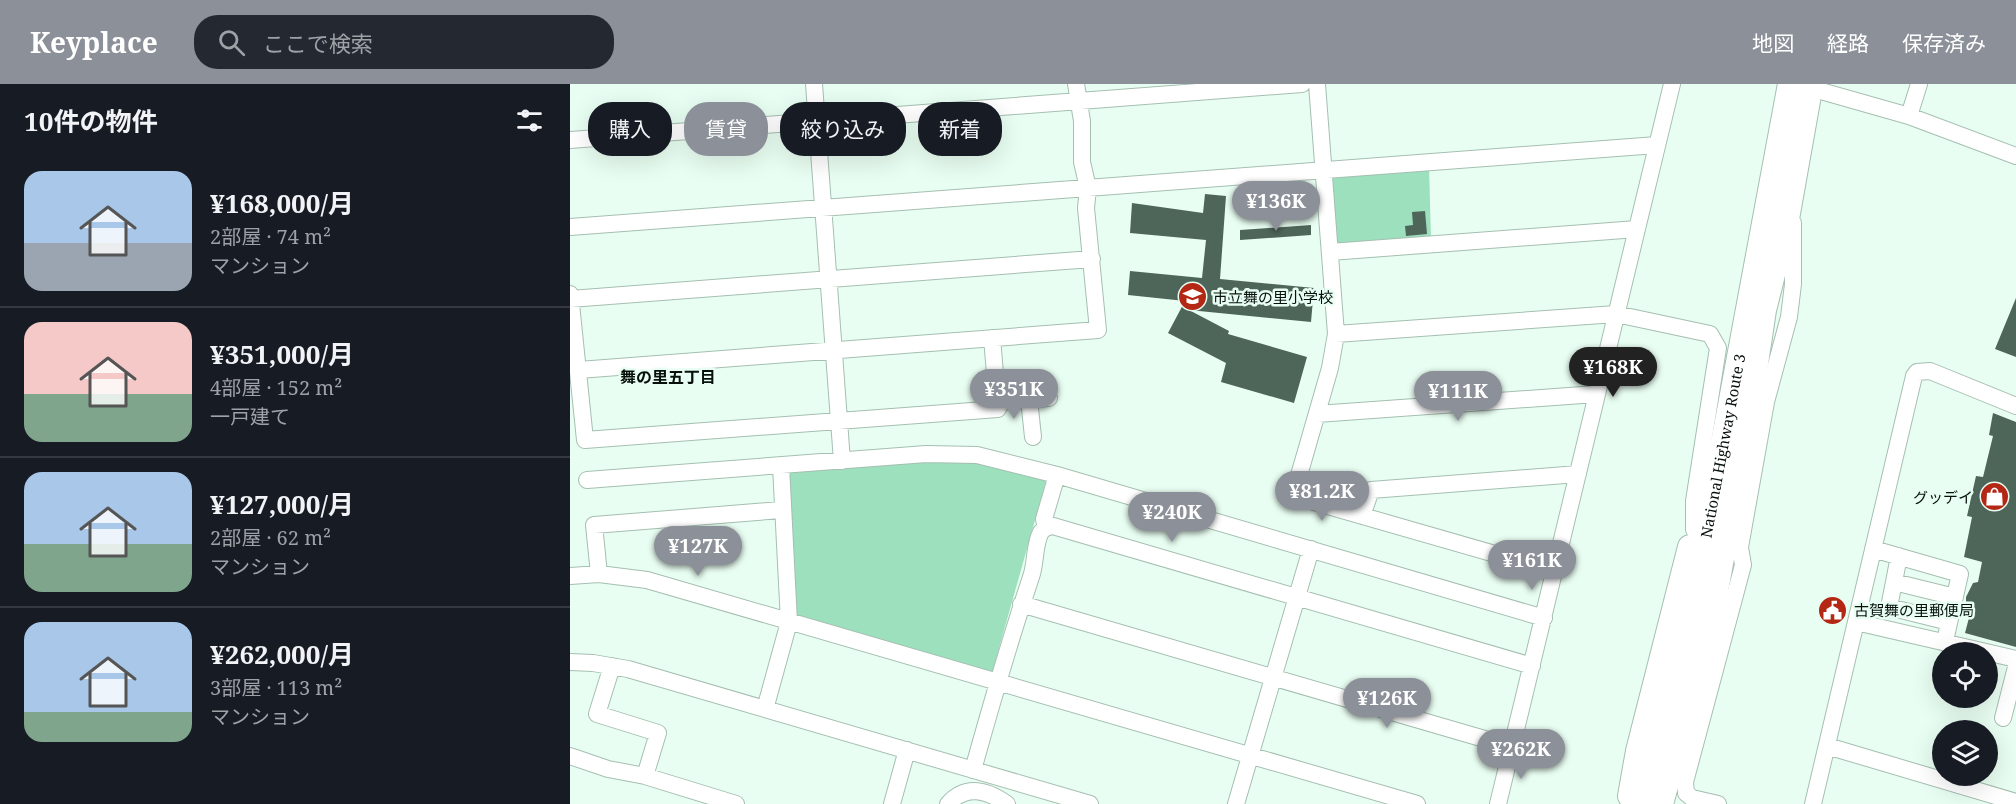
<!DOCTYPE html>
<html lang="ja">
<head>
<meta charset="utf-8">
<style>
  body { margin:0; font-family:"Noto Serif","Noto Sans JP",serif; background:#242831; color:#f1f3f6; height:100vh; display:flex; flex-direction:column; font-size:22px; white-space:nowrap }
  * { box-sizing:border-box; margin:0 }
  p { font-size:20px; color:#9ea1a6 }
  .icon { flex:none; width:33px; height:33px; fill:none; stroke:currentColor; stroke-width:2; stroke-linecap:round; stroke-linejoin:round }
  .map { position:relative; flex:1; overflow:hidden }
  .panel { display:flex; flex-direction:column; background:#171b24; width:570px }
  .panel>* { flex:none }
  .top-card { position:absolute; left:18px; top:18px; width:570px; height:54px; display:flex; gap:12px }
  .fabs { position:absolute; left:1362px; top:558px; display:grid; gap:12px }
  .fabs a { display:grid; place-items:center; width:66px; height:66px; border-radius:50%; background:#171b24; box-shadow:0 6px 24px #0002; font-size:30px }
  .price { position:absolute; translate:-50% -51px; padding:0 14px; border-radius:21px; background:#8c9099; color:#fff; font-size:20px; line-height:39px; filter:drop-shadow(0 2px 3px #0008) }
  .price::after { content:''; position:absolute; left:50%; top:36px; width:18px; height:14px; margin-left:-9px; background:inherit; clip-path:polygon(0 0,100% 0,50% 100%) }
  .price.on { background:#222; color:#fff }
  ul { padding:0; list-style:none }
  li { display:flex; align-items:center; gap:18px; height:150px; padding:0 24px }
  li+li { border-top:2px solid #363941 }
  li span { display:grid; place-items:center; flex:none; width:168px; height:120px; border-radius:18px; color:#555 }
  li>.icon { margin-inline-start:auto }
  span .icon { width:72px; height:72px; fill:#fffc; stroke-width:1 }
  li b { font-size:26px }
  h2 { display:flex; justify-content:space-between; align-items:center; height:72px; padding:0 24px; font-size:26px }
  .tag { padding:0 21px; border-radius:24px; background:#171b24; box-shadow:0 6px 24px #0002; font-size:21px; line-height:54px }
  .tag.on { background:#8c9099; color:#fff }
  header { display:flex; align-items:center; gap:36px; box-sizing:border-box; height:84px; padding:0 30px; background:#8c9099; color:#fff }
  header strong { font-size:28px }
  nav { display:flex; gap:33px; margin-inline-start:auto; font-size:21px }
  .search { width:420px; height:54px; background:#242831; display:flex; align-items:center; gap:15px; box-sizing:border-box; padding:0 21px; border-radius:24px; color:#9ea1a6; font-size:22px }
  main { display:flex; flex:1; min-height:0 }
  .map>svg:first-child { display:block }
  .green { fill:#9ce0bd }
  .building { fill:#4e6559 }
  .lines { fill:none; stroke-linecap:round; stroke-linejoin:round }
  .minor-casing { stroke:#a5bfb1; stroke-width:18 }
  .highway-casing { stroke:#a5bfb1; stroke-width:26 }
  .minor { stroke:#fff; stroke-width:16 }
  .highway { stroke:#fff; stroke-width:24 }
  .labels { text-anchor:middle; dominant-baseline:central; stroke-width:5; stroke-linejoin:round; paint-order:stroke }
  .poi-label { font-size:15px; fill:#07100b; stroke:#e9fef2; text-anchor:start }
  .street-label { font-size:15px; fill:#07100b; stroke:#e9fef2 }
  .neighbourhood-label { font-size:16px; font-weight:bold; fill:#07100b; stroke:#e9fef2 }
</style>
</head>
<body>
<header>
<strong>Keyplace</strong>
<div class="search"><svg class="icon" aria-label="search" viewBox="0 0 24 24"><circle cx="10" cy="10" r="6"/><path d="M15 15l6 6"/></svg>ここで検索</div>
<nav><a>地図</a><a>経路</a><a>保存済み</a></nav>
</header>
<main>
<section class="panel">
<h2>10件の物件<svg class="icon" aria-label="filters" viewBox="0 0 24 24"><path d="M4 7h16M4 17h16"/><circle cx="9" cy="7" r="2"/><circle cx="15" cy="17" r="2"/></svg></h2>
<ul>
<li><span style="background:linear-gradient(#a9c7e8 60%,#9aa5b1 0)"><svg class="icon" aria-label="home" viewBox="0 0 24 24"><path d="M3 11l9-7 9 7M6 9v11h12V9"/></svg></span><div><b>¥168,000/月</b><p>2部屋 · 74 m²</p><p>マンション</p></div></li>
<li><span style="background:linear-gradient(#f6c9c9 60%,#7fa58c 0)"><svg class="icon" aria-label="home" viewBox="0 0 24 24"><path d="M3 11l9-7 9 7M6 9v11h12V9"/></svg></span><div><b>¥351,000/月</b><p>4部屋 · 152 m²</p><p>一戸建て</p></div></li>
<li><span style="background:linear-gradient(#a9c7e8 60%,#7fa58c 0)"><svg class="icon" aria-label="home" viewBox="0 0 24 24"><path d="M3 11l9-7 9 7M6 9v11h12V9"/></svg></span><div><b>¥127,000/月</b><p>2部屋 · 62 m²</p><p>マンション</p></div></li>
<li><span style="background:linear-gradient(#a9c7e8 75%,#7fa58c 0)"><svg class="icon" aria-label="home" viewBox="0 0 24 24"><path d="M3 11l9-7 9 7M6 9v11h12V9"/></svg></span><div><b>¥262,000/月</b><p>3部屋 · 113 m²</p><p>マンション</p></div></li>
</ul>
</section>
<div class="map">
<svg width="1446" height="720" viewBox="0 0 1446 720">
  <rect width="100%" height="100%" fill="#e9fef2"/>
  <path class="green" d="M859,82L861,156L765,160L760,94Z
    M358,376L408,377L476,397L422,589L226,533L219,384Z"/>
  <path class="building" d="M375,50V64L360,65L359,51Z
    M635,110L656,112L650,195L744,204L741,238L619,226L659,247L658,250L737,273L724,319L651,298L656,279L598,249L615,217L558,211L560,187L632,194L636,156L560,149L562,119L633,129Z
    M855,127L857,150L836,152L835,142L843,141L842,128Z
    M741,141V151L670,156V146Z
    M1446,214V273L1425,265Z
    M1423,329L1446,338V563L1395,549L1400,530L1396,523V513L1403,499L1408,498L1412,478L1394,473L1402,433L1397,432L1406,392L1413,393L1423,352L1419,351Z"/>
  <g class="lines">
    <defs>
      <path id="minor" d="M244,0L272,377
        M747,0L766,250L760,284L723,412L984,487
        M1230,1L1339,32L1446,72
        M1339,32L1349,0
        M0,56L732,0
        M0,143L1087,61
        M760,168L1067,145
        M0,210L15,356L428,325L422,254
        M0,215L522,175
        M766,250L1046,230L1140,250L1148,264L1124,417V446
        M9,286L528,246L516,124L518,104L512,78V37L506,0
        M459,315L463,353
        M427,318L479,314
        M747,330L1026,310
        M17,396L356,370L407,371L487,391L974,534
        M792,432L801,406L1008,390
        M476,444L474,435L487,391
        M1303,465L1390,490L1375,557
        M1329,472L1324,498L1385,513
        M29,490L24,441L211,426
        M0,492L29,490L77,496L847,720
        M1324,498L1319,523L1379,538
        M451,520L942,663
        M1286,538L1446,575
        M0,578L23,579L58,585L520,720
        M42,582L27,630L88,649L75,692
        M195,625L219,538L211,382
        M1433,634L1446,583
        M1257,662L1446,718
        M0,672L38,685L75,692L166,720
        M403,686C421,621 440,556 461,493C466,480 464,460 471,448C474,444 478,443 483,442L962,582
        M322,720L337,666
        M378,720C396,700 417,706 437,720
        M666,720L741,465
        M928,720L1102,0
        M1148,720L1122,714L1116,709L1115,698L1173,481L1170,463L1196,318L1219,233L1223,200V139
        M1243,720L1344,292L1347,288L1360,287L1446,322"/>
      <g id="highway">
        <path d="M1060,712L1068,667L1120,463"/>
        <path id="s1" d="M1070,720L1085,673L1120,536L1220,0"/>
        <path d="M1091,720L1139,545L1179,326L1194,226L1217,135L1241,0"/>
      </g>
    </defs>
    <use href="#minor" class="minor-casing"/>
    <use href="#highway" class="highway-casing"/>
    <use href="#minor" class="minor"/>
    <use href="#highway" class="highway"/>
  </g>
  <defs>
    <symbol id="school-disc" viewBox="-11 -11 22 22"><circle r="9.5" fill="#b42714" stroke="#e9fef2"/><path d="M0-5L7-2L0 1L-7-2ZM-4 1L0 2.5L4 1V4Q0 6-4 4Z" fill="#fff"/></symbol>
    <symbol id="shop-disc" viewBox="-11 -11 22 22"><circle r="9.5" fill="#b42714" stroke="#e9fef2"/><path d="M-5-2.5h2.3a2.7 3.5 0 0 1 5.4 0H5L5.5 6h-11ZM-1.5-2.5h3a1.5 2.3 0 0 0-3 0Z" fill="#fff"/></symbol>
    <symbol id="civic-disc" viewBox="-11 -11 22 22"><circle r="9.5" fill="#b42714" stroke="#e9fef2"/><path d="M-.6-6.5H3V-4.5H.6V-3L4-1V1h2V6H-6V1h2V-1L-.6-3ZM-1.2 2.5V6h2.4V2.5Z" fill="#fff"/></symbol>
  </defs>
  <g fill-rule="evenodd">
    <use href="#school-disc" x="606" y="196" width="33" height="33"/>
    <use href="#shop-disc" x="1408" y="396" width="33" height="33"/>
    <use href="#civic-disc" x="1246" y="510" width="33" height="33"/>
  </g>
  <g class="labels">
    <g class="poi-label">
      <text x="643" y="213">市立舞の里小学校</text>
      <text x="1403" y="413" text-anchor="end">グッデイ</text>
      <text x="1284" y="526">古賀舞の里郵便局</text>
    </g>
    <g class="street-label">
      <text stroke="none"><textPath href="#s1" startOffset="368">National Highway Route 3</textPath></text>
    </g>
    <g class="neighbourhood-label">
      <text x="98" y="293">舞の里五丁目</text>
    </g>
  </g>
</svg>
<div class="fabs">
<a><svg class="icon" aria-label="locate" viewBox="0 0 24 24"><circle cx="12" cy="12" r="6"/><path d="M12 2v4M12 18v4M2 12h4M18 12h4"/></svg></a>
<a><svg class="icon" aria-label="layers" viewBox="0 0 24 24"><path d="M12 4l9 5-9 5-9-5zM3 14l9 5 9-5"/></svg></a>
</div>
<b class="price" style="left:706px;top:148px">¥136K</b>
<b class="price on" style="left:1043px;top:314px">¥168K</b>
<b class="price" style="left:444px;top:336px">¥351K</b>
<b class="price" style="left:888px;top:338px">¥111K</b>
<b class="price" style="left:752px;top:438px">¥81.2K</b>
<b class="price" style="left:602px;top:459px">¥240K</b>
<b class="price" style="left:128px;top:493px">¥127K</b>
<b class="price" style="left:962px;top:507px">¥161K</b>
<b class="price" style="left:817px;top:645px">¥126K</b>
<b class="price" style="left:951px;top:696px">¥262K</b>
<div class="top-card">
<a class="tag">購入</a>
<a class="tag on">賃貸</a>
<a class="tag">絞り込み</a>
<a class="tag">新着</a>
</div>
</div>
</main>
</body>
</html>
